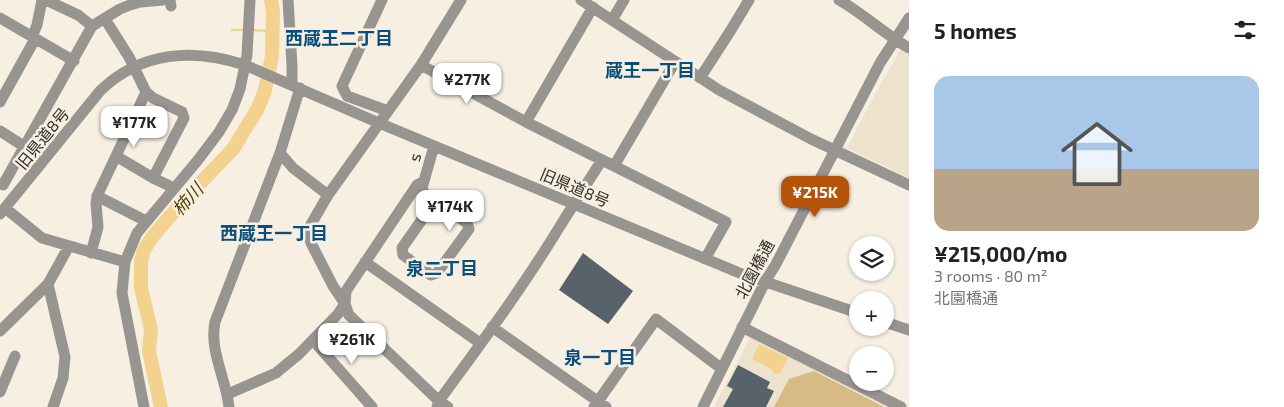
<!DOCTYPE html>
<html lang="en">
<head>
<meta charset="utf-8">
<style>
  body { margin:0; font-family:"Exo 2","Noto Sans JP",sans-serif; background:#f6f6f6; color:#202124; height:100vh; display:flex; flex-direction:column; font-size:19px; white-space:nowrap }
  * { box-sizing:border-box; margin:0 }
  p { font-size:16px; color:#757577 }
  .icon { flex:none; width:28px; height:28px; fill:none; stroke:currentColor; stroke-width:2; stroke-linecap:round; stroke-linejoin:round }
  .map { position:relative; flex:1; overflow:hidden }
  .panel { display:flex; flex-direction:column; background:#fff; width:375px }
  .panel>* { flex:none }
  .tools { position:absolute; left:849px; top:236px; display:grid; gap:10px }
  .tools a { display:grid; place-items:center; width:45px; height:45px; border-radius:50%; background:#fff; box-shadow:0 1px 4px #0004; font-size:25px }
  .price { position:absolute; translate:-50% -42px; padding:0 11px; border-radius:10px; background:#fff; color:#222; font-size:16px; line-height:32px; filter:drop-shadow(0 1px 2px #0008) }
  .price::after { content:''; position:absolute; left:50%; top:30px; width:15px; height:11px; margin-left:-8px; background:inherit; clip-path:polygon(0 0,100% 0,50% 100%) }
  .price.current { background:#b45309; color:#fff }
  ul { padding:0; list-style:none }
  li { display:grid; align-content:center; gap:10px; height:265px; padding:0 25px }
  li span { display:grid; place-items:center; height:155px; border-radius:15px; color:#555 }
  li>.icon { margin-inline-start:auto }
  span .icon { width:90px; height:90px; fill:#fffc; stroke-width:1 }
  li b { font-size:21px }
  h2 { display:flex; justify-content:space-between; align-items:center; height:60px; padding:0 25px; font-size:21px }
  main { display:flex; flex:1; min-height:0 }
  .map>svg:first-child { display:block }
  .built { fill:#ede2ce }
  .green { fill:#d6bb85 }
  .water { fill:#f3d28e }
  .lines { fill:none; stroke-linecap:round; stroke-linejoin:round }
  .stream { stroke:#f3d28e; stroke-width:2.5 }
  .river { stroke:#f3d28e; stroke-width:14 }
  .building { fill:#58626b }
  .minor { stroke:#989590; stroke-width:11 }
  .labels { text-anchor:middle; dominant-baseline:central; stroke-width:5; stroke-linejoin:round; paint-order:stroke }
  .street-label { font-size:16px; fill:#312e29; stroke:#f6efe2 }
  .neighbourhood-label { font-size:18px; font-weight:bold; fill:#0a4e7d; stroke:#f6efe2 }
  .water-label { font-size:18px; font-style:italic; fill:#533d04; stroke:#f6efe2 }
</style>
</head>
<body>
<main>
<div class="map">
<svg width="909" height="407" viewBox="0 0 909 407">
  <rect width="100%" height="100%" fill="#f6efe2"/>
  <path class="built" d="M901,49L909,53V178L847,148L875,94Z
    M751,336L893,407H714Z"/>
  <path class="green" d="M814,371L884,407H774L789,379Z"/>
  <path class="water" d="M759,344L788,358L780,374L778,373L777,375L772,372L773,370L752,359Z"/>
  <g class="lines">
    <path class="stream" d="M232,30H246
      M251,30L272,31"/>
    <path class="river" d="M161,407L149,351L151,330L141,288V261L144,250L153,236L186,198L233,149L258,108L265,90L272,56L273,12L271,0"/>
  </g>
  <path class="building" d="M583,253L633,291L608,324L559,290Z
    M738,365L770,382L767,388L774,391L766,407H723L733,389L727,386Z"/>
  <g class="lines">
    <path class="minor" d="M46,0L78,15L92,26
      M170,0L171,6
      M288,0L292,65V85
      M382,0L342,86L347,96L388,111
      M581,0L719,90L811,139L909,185
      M839,0C864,14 884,34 909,48
      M0,18L74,61
      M105,19L129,57L146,92L153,98L182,112L184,118L153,178
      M612,20L624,0
      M32,37L37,25L42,0
      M421,65L526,122L726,222L705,259
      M700,78L731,30L749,0
      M146,92L116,156L153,178L174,188
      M0,102L35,39
      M526,122L593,7
      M0,131L25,147
      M434,146L422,188L424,193L467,223L469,229L437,273L431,275L403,255L402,248L435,201
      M280,153L293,168L328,195
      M614,166L675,62
      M3,185L92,26L120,9L130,5L140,2L163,0
      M97,196L146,221
      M5,208L42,238L125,262
      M0,214L100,91C141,51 194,48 245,65L379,123L742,274L858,313
      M91,253L98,227L96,204L97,196L116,156
      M365,262L480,343
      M885,322L909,330
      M492,327L606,407
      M742,327L901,407
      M0,331L48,284
      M313,340L372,407
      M0,392L15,356
      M228,394L276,373L299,354L338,314L345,304L346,291L417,185L424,181
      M53,407L63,378L65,357L48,284L69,246
      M144,407L122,293L125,262L137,233L198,160L219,132L232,110L240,89L247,55L250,0
      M229,407C226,379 209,350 215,322L280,153L300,88
      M437,407L439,401C479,346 521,290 557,231C572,207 587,183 602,160
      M448,407L439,401L349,315L345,304L333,286L311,243L308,233L310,226L328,195L421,65L461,0
      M594,407L656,319L722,369
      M703,407L765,282L776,264L880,63L909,18"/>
  </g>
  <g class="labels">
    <g class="street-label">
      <text transform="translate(42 138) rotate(-51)">旧県道8号</text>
      <text transform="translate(414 157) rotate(-74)">s</text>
      <text transform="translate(575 187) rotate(23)">旧県道8号</text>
      <text transform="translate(754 269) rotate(-62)">北園橋通</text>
    </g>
    <g class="neighbourhood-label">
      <text x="339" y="38">西蔵王二丁目</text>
      <text x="650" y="70">蔵王一丁目</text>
      <text x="274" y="233">西蔵王一丁目</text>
      <text x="442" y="268">泉二丁目</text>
      <text x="600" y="357">泉一丁目</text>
    </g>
    <g class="water-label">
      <text transform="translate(187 199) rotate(-48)">柿川</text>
    </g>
  </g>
</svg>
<div class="tools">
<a><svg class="icon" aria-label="layers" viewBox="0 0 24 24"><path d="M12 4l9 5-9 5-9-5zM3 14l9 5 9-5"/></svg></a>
<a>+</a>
<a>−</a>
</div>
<b class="price" style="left:467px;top:105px">¥277K</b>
<b class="price" style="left:134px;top:148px">¥177K</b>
<b class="price current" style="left:815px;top:218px">¥215K</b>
<b class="price" style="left:450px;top:232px">¥174K</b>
<b class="price" style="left:352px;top:365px">¥261K</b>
</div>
<section class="panel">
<h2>5 homes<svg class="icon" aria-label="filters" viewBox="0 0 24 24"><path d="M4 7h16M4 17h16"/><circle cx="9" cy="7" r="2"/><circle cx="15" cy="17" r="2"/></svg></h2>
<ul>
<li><span style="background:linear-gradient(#a9c7e8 60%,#b9a48a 0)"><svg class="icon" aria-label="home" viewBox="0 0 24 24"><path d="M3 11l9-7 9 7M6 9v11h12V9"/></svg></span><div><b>¥215,000/mo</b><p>3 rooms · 80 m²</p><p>北園橋通</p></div></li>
</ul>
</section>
</main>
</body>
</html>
